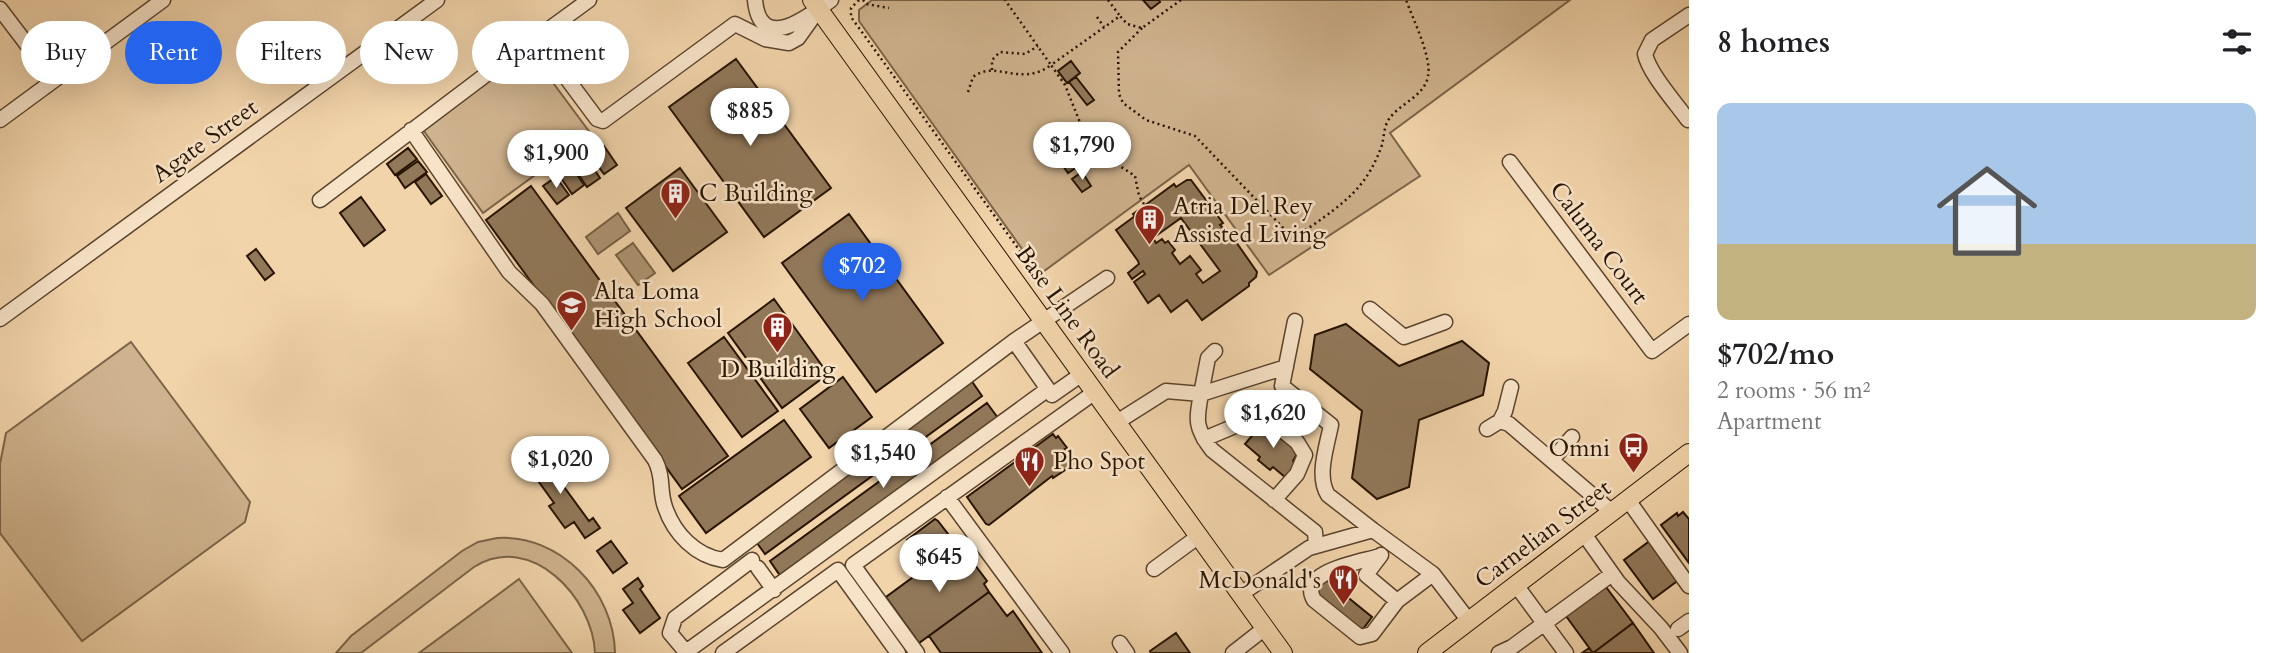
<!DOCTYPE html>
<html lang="en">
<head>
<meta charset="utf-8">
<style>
  body { margin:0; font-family:Cardo,serif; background:#f6f6f6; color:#202124; height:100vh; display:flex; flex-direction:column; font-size:26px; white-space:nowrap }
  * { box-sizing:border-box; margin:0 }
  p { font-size:23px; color:#757577 }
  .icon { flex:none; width:38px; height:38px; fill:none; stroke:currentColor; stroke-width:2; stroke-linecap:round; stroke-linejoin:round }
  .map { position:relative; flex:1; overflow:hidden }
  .side { display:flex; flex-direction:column; background:#fff; width:595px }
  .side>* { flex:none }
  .top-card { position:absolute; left:21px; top:21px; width:665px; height:63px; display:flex; gap:14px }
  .price { position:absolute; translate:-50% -60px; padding:0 16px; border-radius:24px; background:#fff; color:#222; font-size:23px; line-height:46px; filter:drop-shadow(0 2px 4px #0008) }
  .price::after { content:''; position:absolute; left:50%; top:42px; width:21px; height:16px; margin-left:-10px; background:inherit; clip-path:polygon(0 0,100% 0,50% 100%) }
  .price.on { background:#2563eb; color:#fff }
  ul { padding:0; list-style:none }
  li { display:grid; align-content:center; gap:14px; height:371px; padding:0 28px }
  li span { display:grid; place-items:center; height:217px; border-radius:14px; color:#555 }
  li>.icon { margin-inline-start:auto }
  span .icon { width:126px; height:126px; fill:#fffc; stroke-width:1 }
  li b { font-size:30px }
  h2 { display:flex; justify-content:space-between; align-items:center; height:84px; padding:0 28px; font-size:30px }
  .chip { padding:0 24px; border-radius:32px; background:#fff; box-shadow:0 7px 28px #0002; font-size:24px; line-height:63px }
  .chip.on { background:#2563eb; color:#fff }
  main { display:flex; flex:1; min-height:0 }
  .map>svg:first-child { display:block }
  .green { fill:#cfb38e; stroke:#7b6448; stroke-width:2 }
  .water { fill:#ad9371; stroke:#776044; stroke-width:2 }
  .building { fill:#917859; stroke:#271401; stroke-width:2; fill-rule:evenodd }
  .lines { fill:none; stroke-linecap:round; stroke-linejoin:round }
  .minor-casing { stroke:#5a442c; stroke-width:17 }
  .major-casing { stroke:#271401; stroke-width:20 }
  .path { stroke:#271401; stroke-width:2.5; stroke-dasharray:2 3.5; stroke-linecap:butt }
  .minor { stroke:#f7e3c8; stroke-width:14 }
  .major { stroke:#f2d4ab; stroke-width:18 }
  .labels { text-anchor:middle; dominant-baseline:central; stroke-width:5; stroke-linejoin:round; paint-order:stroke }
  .street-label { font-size:24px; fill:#271401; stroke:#f7e3c8 }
  .poi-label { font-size:24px; fill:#271401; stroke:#f7e3c8; text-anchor:start }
</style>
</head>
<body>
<main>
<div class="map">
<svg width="1689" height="653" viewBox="0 0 1689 653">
  <rect width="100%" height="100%" fill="#f2d4ab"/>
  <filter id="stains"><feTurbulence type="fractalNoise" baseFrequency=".00286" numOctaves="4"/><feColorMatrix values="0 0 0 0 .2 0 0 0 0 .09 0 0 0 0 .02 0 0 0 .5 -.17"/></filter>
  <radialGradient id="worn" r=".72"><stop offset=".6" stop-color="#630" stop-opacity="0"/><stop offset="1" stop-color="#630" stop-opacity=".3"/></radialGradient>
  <path class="green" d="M872,0H1570L1390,133L1420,176L1269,275L1189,165L1040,274L859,21V10Z
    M528,49L591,134L483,213L421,127Z
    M131,342L250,502L245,522L82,641L0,533V464L6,433Z
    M497,538C560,534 614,591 615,653H595C593,598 531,531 474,567L361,653H336L351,636L462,551L478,542Z
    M519,579L572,653H419Z"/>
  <path class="water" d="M618,213L630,231L598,254L586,237Z
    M633,243L655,273L638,285L616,255Z"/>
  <path class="building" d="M1143,0H1159L1160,2L1151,9Z
    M736,59L831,188L764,237L669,107Z
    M1071,61L1080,73L1067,83L1058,71Z
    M1076,77L1094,100L1087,105L1069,82Z
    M1086,139L1096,153L1087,160L1077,146Z
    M604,146L617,165L604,174L591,156Z
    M408,148L417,159L395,175L387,164Z
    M1068,153L1077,167L1068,173L1059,160Z
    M587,159L600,178L587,187L574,168Z
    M418,161L427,172L405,188L397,176Z
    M571,166L584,185L572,194L559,175Z
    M680,168L727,232L673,271L626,208Z
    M1082,172L1091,186L1082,192L1072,179Z
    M426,174L442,196L431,204L415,182Z
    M556,177L569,195L557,204L543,186Z
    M1187,180H1191L1223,223L1220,225L1225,230L1227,229L1257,272L1256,277L1249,283V286L1202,320L1187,300L1171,312L1159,295L1148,303L1134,282L1145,274L1143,271L1132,279L1128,273L1139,264L1138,261L1116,230L1135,216L1133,214L1174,184L1176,187ZM1181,218L1220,271L1203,283L1196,274L1201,270L1190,256L1180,264L1172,253L1175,250L1168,241L1165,243L1162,239L1156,243L1153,238Z
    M531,186L728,456L682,489L486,220Z
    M361,197L385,230L364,246L340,213Z
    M849,214L943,343L876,392L782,263Z
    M256,249L274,273L265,280L247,256Z
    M774,299L828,374L782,408L728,333Z
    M1346,324L1399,366L1462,341L1489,363L1483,395L1419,420L1409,487L1377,499L1352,478L1362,411L1310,369L1315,335Z
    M724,337L778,411L742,437L688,363Z
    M843,377L872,417L829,448L800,409Z
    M971,380L982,396L765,554L754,539Z
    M987,403L998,418L781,577L770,561Z
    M784,420L811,457L706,533L679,496Z
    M1264,422L1299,450L1293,461L1296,464L1285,477L1273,467L1270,470L1258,460L1260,457L1245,444Z
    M1053,434L1056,438L1058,436L1067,448L1065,449L1077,462L1053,478L1052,476L989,525L986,524L967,497L1019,459L1026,468L1038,459L1031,450Z
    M537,450L589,521L593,518L600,528L585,538L574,522L565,528L549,506L554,503L523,460Z
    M1683,512L1689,519V563L1661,525L1677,513L1678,516Z
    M935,519L938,521L955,543L952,545L954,547L927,567L907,540Z
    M1651,540L1680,579L1653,599L1624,560Z
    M611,541L627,563L613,573L597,551Z
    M954,547L960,556L965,552L987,581L984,584L989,592L919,643L886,597Z
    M638,578L643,586L640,589L660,618L640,633L623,610L633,603L623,589Z
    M1324,578L1372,617L1360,633L1317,597V579Z
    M1606,587L1633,623L1593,653L1566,616Z
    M989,592L1007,616L1013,611L1042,653H941L929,636Z
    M1633,623L1654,653H1582L1589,648L1593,653Z
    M1176,633L1190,653H1151L1150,651Z"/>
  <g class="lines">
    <defs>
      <path id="minor" d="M589,0L541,35L539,41L597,119L603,121L735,24L765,39L789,43L798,38L818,10
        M755,0C760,54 808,17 831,0
        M0,9L54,80
        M0,120L163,0
        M1688,120C1675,102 1649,73 1645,54L1652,40L1689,15
        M411,130L509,272L542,304L655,460C664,477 659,490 665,507C674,534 696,556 723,560L1014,341
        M1510,162L1652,351L1689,324
        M320,200L533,39L540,38
        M1370,309L1404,337L1445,322
        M0,319L437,0
        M1295,321L1282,386L1331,425C1327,446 1316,476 1328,495L1373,530
        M1286,367L1201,394C1196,421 1195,428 1212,450L1315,532L1316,546
        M1082,374L1052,395L1014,341L1107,278
        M1273,410L1282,430L1297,442L1305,455L1297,474L1274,500
        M1500,421L1505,411L1511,387
        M1117,422L1166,391L1201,394L1208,358L1215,351
        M1487,429L1500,421L1509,424L1612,512
        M1204,439L1299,399
        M1552,460L1572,437
        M947,497L1062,653
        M1628,500L1689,586
        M1584,534L1618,582L1661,628L1680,653
        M1381,555L1366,575L1397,601
        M1380,556C1361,562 1297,571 1314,600L1360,637L1372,634L1397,601L1433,574
        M752,560L675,618L670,633L686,652L1048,389
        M758,568L774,590
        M1154,569L1199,536
        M1516,585L1566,653
        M1241,594L1309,548L1373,530L1433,574L1469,621
        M1678,629L1689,621
        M1120,643L1127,653
        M723,653L838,570L898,653
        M917,653L853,565L1095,392
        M1233,653L1265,628
        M1499,653L1512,647L1612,574"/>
      <path id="major" d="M812,0L1283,653
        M1427,653L1689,453"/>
    </defs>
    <use href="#minor" class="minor-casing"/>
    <use href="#major" class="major-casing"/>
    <path class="path" d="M859,0L851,8V17L1038,276L1043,280
      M863,0L866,4L889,8
      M1108,0L1120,16
      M1097,17L1104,27
      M1142,28L1118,52L1119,94L1123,103L1146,120L1195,136L1290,235C1302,234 1313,225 1323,218C1353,196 1369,181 1382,145C1384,137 1384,126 1389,119C1399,104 1425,96 1428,76C1432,58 1413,19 1406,0
      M992,70V60L1000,52L1025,54L1038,46
      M968,92L973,77C996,59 1020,88 1051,65L1005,0
      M1144,204L1139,196L1135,176L1100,153L1083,130L1065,85L1051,65L1120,16L1127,24L1142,28L1181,0"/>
    <use href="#minor" class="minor"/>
    <use href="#major" class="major"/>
  </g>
  <defs>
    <symbol id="building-pin" viewBox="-11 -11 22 30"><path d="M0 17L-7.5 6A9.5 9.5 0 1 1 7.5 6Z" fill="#8f2418" stroke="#f7e3c8"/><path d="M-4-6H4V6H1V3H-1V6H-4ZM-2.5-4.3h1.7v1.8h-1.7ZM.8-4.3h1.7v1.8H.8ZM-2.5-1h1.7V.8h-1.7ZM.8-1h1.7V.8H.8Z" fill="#fff"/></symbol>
    <symbol id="school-pin" viewBox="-11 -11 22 30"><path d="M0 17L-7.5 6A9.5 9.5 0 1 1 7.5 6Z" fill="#8f2418" stroke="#f7e3c8"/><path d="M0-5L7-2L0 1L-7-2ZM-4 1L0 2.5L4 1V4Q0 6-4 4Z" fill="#fff"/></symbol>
    <symbol id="bus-pin" viewBox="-11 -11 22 30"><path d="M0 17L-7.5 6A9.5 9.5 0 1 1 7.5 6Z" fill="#8f2418" stroke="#f7e3c8"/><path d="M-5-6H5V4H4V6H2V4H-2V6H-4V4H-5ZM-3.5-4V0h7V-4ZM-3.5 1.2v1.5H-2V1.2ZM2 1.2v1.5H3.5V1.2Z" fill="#fff"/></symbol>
    <symbol id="restaurant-pin" viewBox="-11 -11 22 30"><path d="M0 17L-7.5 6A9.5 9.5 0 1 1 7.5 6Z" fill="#8f2418" stroke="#f7e3c8"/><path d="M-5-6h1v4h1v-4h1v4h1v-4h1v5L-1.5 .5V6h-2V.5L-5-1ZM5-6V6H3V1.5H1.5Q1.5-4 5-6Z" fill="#fff"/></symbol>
  </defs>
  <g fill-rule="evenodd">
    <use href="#building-pin" x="658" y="176" width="35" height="47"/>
    <use href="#building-pin" x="1132" y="202" width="35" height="47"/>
    <use href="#school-pin" x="554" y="288" width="35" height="47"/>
    <use href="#building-pin" x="760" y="310" width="35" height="47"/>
    <use href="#bus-pin" x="1616" y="430" width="35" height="47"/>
    <use href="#restaurant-pin" x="1012" y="444" width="35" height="47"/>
    <use href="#restaurant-pin" x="1326" y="562" width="35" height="47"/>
  </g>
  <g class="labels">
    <g class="street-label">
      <text transform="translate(205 141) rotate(-36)">Agate Street</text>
      <text transform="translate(1599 243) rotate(53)">Caluma Court</text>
      <text transform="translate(1067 312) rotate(54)">Base Line Road</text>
      <text transform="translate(1543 534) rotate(-37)">Carnelian Street</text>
    </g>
    <g class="poi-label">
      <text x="699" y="193">C Building</text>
      <text x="1173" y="206">Atria Del Rey<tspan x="1173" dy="28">Assisted Living</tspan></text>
      <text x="594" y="291">Alta Loma<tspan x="594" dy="28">High School</tspan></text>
      <text x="778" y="369" text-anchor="middle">D Building</text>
      <text x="1610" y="448" text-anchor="end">Omni</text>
      <text x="1053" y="461">Pho Spot</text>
      <text x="1321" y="580" text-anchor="end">McDonald's</text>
    </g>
  </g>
  <rect width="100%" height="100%" filter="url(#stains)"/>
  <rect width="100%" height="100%" fill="url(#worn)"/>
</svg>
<b class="price" style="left:750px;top:148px">$885</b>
<b class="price" style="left:1082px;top:182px">$1,790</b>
<b class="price" style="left:556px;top:190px">$1,900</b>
<b class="price on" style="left:862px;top:303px">$702</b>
<b class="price" style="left:1273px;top:450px">$1,620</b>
<b class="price" style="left:883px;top:490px">$1,540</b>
<b class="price" style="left:560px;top:496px">$1,020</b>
<b class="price" style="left:939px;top:594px">$645</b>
<div class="top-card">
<a class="chip">Buy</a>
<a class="chip on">Rent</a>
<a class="chip">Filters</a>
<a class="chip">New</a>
<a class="chip">Apartment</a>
</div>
</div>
<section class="side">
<h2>8 homes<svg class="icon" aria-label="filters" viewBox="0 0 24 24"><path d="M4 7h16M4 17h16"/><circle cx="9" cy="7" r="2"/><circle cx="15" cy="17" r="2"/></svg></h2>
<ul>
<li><span style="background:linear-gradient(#a9c7e8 65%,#c2b280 0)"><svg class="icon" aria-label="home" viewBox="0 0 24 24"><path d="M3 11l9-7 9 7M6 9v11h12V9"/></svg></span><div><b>$702/mo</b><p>2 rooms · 56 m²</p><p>Apartment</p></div></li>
</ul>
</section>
</main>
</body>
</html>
